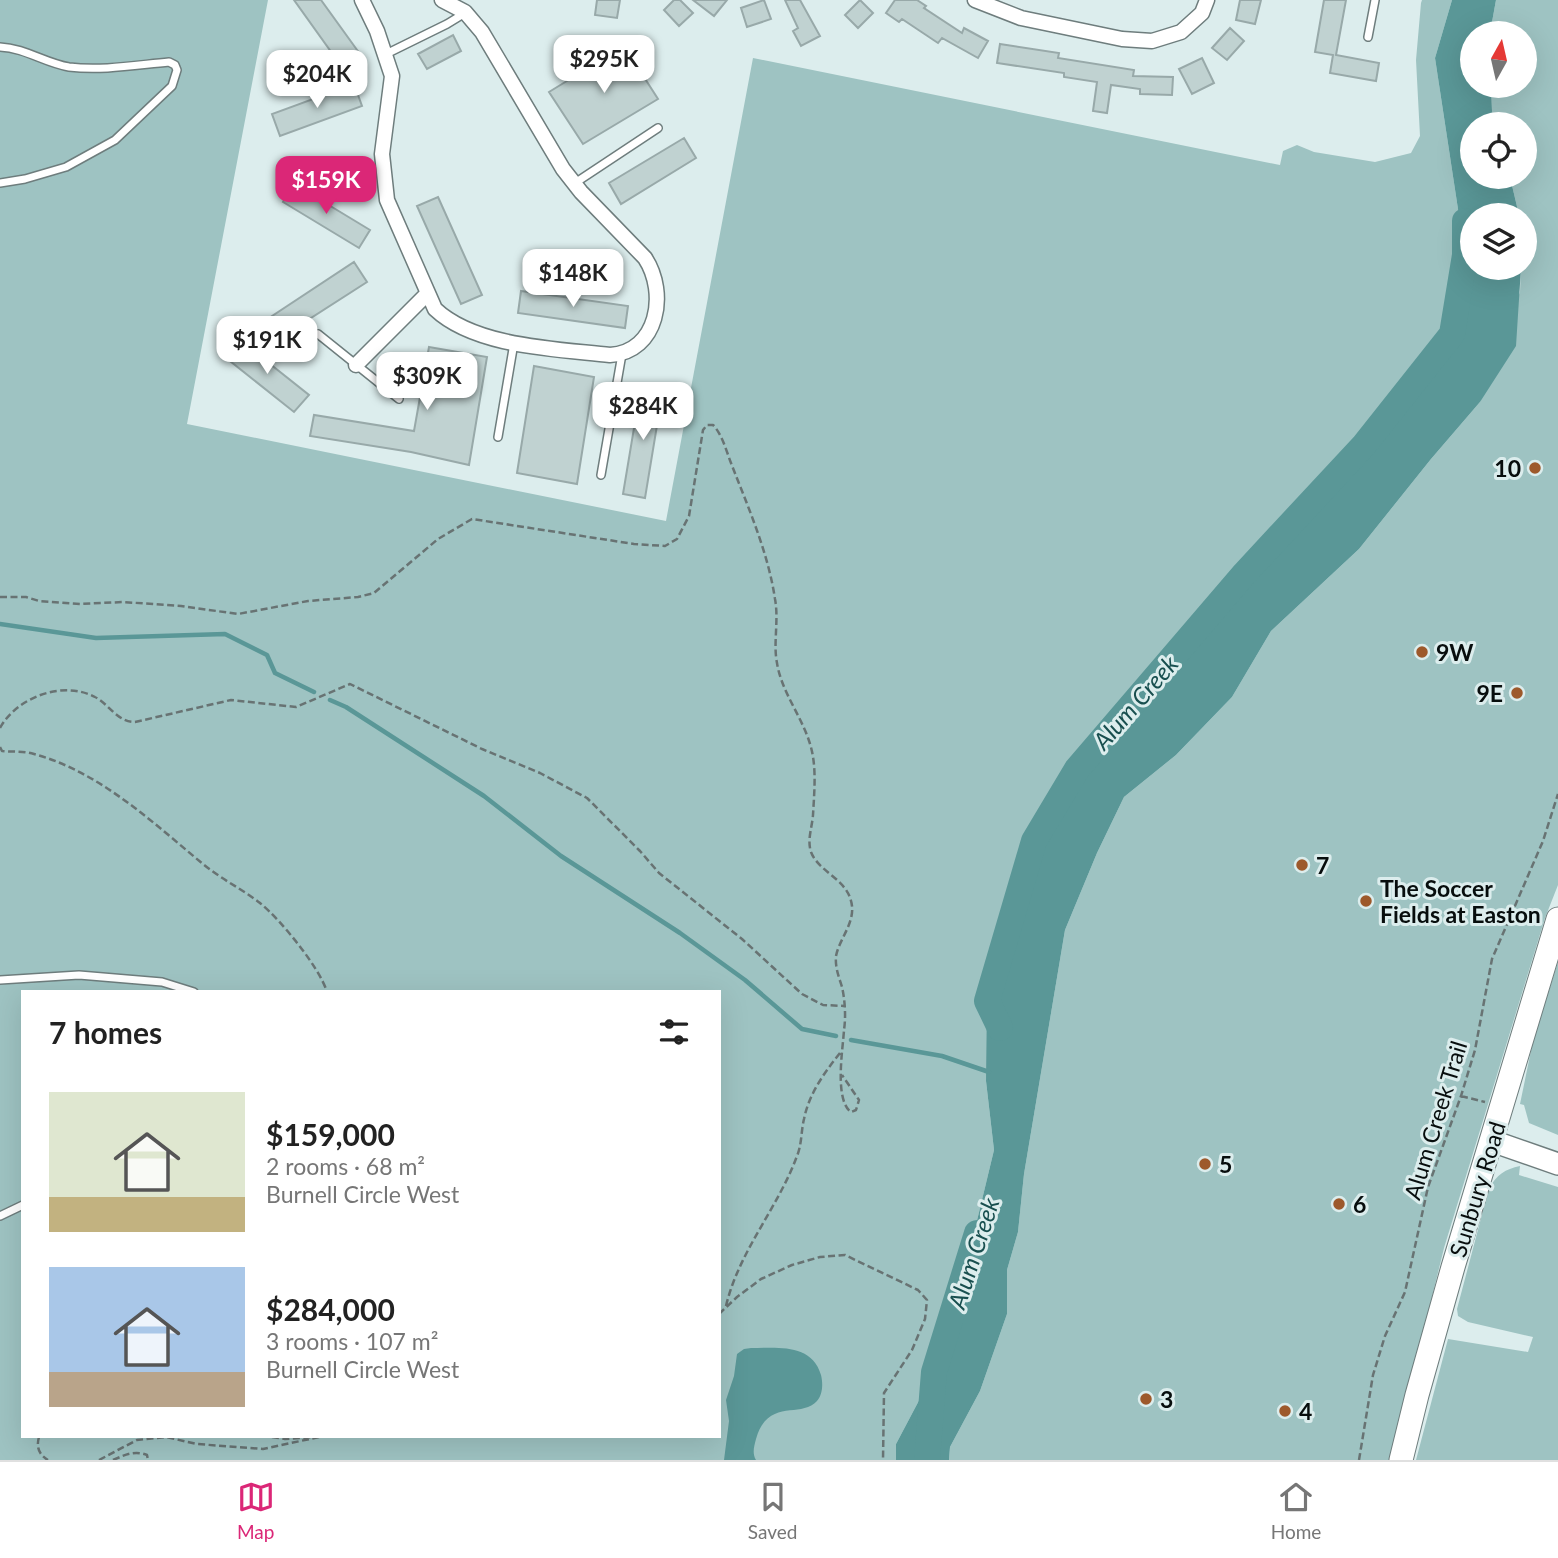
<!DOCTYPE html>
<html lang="en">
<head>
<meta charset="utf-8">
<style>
  body { margin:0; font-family:Lato,sans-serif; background:#f6f6f6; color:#222; height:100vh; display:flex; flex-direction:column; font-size:26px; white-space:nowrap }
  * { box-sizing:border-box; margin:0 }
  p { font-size:23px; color:#767676 }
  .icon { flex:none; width:38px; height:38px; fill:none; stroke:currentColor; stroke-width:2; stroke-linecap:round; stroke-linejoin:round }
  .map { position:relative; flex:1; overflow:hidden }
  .details { position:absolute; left:21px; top:990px; width:700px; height:448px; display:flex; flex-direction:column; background:#fff; border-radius:0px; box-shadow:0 7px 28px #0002 }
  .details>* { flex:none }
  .needle { width:46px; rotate:8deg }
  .controls { position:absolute; left:1460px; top:21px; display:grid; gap:14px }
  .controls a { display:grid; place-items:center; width:77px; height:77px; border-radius:50%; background:#fff; box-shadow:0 7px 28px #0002; font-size:35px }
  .price { position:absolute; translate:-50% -60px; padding:0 16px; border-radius:14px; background:#fff; color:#222; font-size:23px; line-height:46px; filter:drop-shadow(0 2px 4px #0008) }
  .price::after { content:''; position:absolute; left:50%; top:42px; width:21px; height:16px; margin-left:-10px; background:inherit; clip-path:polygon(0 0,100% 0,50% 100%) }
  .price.active { background:#db2777; color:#fff }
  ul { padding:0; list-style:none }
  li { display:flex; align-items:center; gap:21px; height:175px; padding:0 28px }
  li span { display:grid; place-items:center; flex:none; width:196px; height:140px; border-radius:0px; color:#555 }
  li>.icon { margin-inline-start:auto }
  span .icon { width:84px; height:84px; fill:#fffc; stroke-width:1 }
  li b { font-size:30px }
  h2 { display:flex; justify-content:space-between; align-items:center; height:84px; padding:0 28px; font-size:30px }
  .tabs { display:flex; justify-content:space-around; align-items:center; height:98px; border-top:2px solid #e0e0e0; background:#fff; font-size:19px; color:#767676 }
  .tabs a { display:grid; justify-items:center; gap:4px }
  .tabs .active { color:#db2777 }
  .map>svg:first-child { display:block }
  .green { fill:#9ec3c2; fill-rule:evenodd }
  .water { fill:#5a9797 }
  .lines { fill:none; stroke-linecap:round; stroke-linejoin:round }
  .stream { stroke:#5a9797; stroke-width:4.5 }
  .river { stroke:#5a9797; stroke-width:26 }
  .building { fill:#c0d2d1; stroke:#98a9a9; stroke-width:2 }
  .lane-casing { stroke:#6e7d7d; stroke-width:10 }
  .street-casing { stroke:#6e7d7d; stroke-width:17 }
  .secondary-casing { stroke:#6e7d7d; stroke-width:24 }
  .primary-casing { stroke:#6e7d7d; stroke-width:25 }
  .path { stroke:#687373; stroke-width:2.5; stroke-dasharray:7 3.5; stroke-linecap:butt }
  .lane { stroke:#fff; stroke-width:7 }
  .street { stroke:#fff; stroke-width:14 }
  .secondary { stroke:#fff; stroke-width:21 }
  .primary { stroke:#fff; stroke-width:23 }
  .poi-dot { fill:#9d592b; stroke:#dceded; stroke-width:2.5 }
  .labels { text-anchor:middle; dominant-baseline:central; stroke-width:6; stroke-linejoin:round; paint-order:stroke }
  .poi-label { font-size:23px; font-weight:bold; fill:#070d0d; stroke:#dceded; text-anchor:start }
  .street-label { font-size:23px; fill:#070d0d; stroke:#dceded }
  .water-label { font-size:24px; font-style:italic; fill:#184f4f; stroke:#dceded }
</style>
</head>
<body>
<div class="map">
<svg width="1558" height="1460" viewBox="0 0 1558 1460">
  <rect width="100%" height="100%" fill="#dceded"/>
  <path class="green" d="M0,0H268L187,424L666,521L753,58L1280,165L1283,151L1297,145L1314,152L1375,162L1411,153L1420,136L1416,60L1421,3L1422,0H1452L1435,58L1465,255L1452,334L1364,445L1245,573L1227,612L1137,718L1077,769L986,1081L994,1150L967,1262L934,1372L896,1444V1460H0ZM23,992H719V1437H23Z
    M1496,0H1558V885L1545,918L1444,1248L1392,1460H949L950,1447L980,1391L1007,1314V1270L1018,1232L1024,1174L1065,930L1097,853L1124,797L1176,755L1232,697L1271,631L1359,549L1431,459L1480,402L1520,292L1521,268H1524V215H1519L1510,177H1524V124H1495L1492,111L1491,86H1524V33H1490Z
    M1558,962V1135L1529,1123L1524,1105L1520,1104L1533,1041Z
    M1520,1166L1519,1175L1558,1187V1460H1416L1448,1339L1528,1352L1533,1337L1468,1322L1458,1316L1457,1309L1489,1188C1497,1175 1505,1169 1520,1166Z"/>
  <path class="water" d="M1452,0H1496L1490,33H1472V86H1491L1492,111L1495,124H1472V177H1510L1519,215H1472V268H1521L1516,346L1480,402L1431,459L1359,549L1271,631L1232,697L1176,755L1124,797L1097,853L1065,930L1024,1174L1018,1232L1007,1270V1314L980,1391L950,1447L949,1460H896V1444L934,1372L967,1262L994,1150L986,1081L987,1001L1034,841L1077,769L1137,718L1227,612L1245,573L1364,445L1452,334L1465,255L1435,58Z
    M751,1348C777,1348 812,1343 821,1375C823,1383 823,1394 817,1401C801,1419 768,1397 756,1439C754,1447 752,1453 756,1460H724L729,1421L726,1400L734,1376L737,1354L744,1349Z"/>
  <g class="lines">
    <path class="stream" d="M0,624L96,638L225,634L267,655L275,673L314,692
      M330,700L346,707L484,796L561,856L680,933L745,980L802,1029L836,1036
      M851,1040L942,1056L989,1072"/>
    <path class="river" d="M1000,1028L987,1001L1034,841L1077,769L1245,573L1364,445L1452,334L1465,255V221
      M927,1460L934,1372L977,1233"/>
  </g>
  <path class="building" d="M294,0H321L365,61L347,74Z
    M597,0H620L617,18L595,15Z
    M674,0H680L693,13L679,26L664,10Z
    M693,0H727L714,16Z
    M764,0L771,19L747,27L741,8Z
    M785,0H800L820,36L801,46L793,31L798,28Z
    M860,0L873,13L858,28L845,15Z
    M895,0H917L926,6L924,8L962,33L964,28L988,41L978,58L942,38L938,43L902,19L899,22L886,13Z
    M1240,0H1261L1255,24L1236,20Z
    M1324,0H1346L1336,55L1379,63L1376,81L1330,73L1333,55L1315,52Z
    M1230,28L1244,41L1227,60L1212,48Z
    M453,35L461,51L427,69L418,54Z
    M1000,44L1059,53L1058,58L1134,70L1133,76L1173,77L1172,95L1140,94V89L1111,85L1107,113L1093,111L1097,82L1064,77V73L997,63Z
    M624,46L658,99L583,144L549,92Z
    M1202,58L1214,83L1192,94L1179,69Z
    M354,84L362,106L280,136L272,114Z
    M684,138L696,158L621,204L609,183Z
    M294,184L370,230L359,248L283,202Z
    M438,197L482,295L461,304L417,206Z
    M354,262L367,282L275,341L263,322Z
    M521,291L628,306L625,328L518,313Z
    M240,340L309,395L294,412L225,357Z
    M429,347L487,357L469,465L411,452L310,436L314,415L414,431Z
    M534,366L594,377L577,484L517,473Z
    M641,386L663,389L645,498L623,494Z"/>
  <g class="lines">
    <defs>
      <path id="lane" d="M1368,37L1375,0
        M0,47C25,48 45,63 69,67C102,71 136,65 169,62L175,65L177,70L172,86L115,140L66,167L25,179L0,183
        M384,55L447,24L465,13
        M575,183L658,128
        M318,334L399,399
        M498,437L514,343
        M601,475L622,354
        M0,980L79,975L162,982L194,992
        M0,1216L23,1205"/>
      <path id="street" d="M362,0L377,31L392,76L382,154L387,200L435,309C475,347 557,349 610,355C658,352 668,293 645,258L581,192L563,169L482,32L465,12L442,0
        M975,0L1021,18L1122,39L1152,41L1181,32L1202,13L1207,0
        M356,365L427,294"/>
      <path id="secondary" d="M1492,1141L1558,1164"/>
      <path id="primary" d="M1401,1460L1417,1395L1453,1267L1558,919"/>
    </defs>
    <use href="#lane" class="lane-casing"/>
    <use href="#street" class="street-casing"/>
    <use href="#secondary" class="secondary-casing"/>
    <use href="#primary" class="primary-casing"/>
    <path class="path" d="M0,597H26L39,601L80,604L123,602L181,606L238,614L308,601L358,597L374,593L438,539L472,519L634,544L665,546L677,539L689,516L703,430L707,425H713C722,434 726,450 731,463C748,507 768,552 775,599C779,620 773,644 777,663C782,696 808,723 813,757C816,775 814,797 813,815C812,828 807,840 811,852C819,873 849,879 852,906C854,924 839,940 836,956C835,968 839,977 842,987C845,1000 846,1017 844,1030C843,1048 834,1100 851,1112L856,1110L859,1100L842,1075
      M0,728C17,697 63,680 95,697C109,704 117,722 135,722L231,700L296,707L350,684L482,749L540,773L587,798L640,851L659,873L742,939L802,994L823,1005L844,1006
      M0,747L2,751C13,752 24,751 34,754C100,772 152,822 203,864C221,879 242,889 260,903C280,919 320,968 327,992
      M1461,1096L1485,1102
      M726,1306C739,1251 778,1208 797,1156C802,1144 801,1131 804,1119C809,1094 824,1073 840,1053
      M719,1314L737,1297L761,1279L792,1265L820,1257L845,1255L918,1290L927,1300L925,1319L912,1350L884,1393L883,1460
      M39,1437C36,1447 39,1455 48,1460
      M272,1437L285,1439L315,1437
      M99,1460L137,1440L166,1437L197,1444L263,1449L319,1437
      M113,1460C125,1455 134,1450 147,1455L148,1460
      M1359,1460L1373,1375L1385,1336L1405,1292L1428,1187L1461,1096L1475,1050L1492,959L1543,841L1558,794"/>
    <use href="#lane" class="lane"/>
    <use href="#street" class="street"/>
    <use href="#secondary" class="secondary"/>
    <use href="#primary" class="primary"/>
  </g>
  <g class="poi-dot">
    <circle cx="1535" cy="468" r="7"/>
    <circle cx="1422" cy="652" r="7"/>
    <circle cx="1517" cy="693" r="7"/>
    <circle cx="1302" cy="865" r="7"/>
    <circle cx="1366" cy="901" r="7"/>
    <circle cx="1205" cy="1164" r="7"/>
    <circle cx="1339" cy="1204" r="7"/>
    <circle cx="1146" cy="1399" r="7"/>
    <circle cx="1285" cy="1411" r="7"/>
  </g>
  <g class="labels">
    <g class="poi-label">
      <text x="1521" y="468" text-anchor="end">10</text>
      <text x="1436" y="652">9W</text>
      <text x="1503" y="693" text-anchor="end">9E</text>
      <text x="1316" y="865">7</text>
      <text x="1380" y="888">The Soccer<tspan x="1380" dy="26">Fields at Easton</tspan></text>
      <text x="1219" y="1164">5</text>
      <text x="1353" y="1204">6</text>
      <text x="1160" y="1399">3</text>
      <text x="1299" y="1411">4</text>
    </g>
    <g class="street-label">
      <text transform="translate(1435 1120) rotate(-73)">Alum Creek Trail</text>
      <text transform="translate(1477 1189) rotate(-73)">Sunbury Road</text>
    </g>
    <g class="water-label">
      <text transform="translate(1135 702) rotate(-49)">Alum Creek</text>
      <text transform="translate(973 1253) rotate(-72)">Alum Creek</text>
    </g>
  </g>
</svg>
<div class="controls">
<a><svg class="needle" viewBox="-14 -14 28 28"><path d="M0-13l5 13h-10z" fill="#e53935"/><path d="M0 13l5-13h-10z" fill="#767676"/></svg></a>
<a><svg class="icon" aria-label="locate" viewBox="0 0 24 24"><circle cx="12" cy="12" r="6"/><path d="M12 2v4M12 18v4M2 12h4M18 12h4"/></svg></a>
<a><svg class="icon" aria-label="layers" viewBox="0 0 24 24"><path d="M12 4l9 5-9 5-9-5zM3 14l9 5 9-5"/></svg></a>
</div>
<b class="price" style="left:604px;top:95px">$295K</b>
<b class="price" style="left:317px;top:110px">$204K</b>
<b class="price active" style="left:326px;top:216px">$159K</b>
<b class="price" style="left:573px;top:309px">$148K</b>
<b class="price" style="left:267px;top:376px">$191K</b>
<b class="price" style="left:427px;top:412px">$309K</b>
<b class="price" style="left:643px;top:442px">$284K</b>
<section class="details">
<h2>7 homes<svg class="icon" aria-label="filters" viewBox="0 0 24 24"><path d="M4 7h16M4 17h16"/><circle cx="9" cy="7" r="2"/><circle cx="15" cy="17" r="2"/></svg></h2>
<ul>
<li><span style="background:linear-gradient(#dfe7d0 75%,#c2b280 0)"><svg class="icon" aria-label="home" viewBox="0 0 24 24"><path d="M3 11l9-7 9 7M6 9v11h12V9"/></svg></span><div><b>$159,000</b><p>2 rooms · 68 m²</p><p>Burnell Circle West</p></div></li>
<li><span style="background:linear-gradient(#a9c7e8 75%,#b9a48a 0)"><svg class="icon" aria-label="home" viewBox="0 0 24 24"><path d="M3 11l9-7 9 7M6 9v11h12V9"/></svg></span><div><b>$284,000</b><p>3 rooms · 107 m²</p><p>Burnell Circle West</p></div></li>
</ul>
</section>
</div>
<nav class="tabs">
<a class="active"><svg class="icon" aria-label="map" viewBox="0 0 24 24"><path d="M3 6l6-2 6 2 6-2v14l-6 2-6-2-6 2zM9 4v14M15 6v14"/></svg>Map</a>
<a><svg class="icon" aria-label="saved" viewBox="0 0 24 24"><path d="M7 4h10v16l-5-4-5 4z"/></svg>Saved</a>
<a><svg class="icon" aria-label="home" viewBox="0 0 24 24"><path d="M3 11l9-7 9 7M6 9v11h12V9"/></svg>Home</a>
</nav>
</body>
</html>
